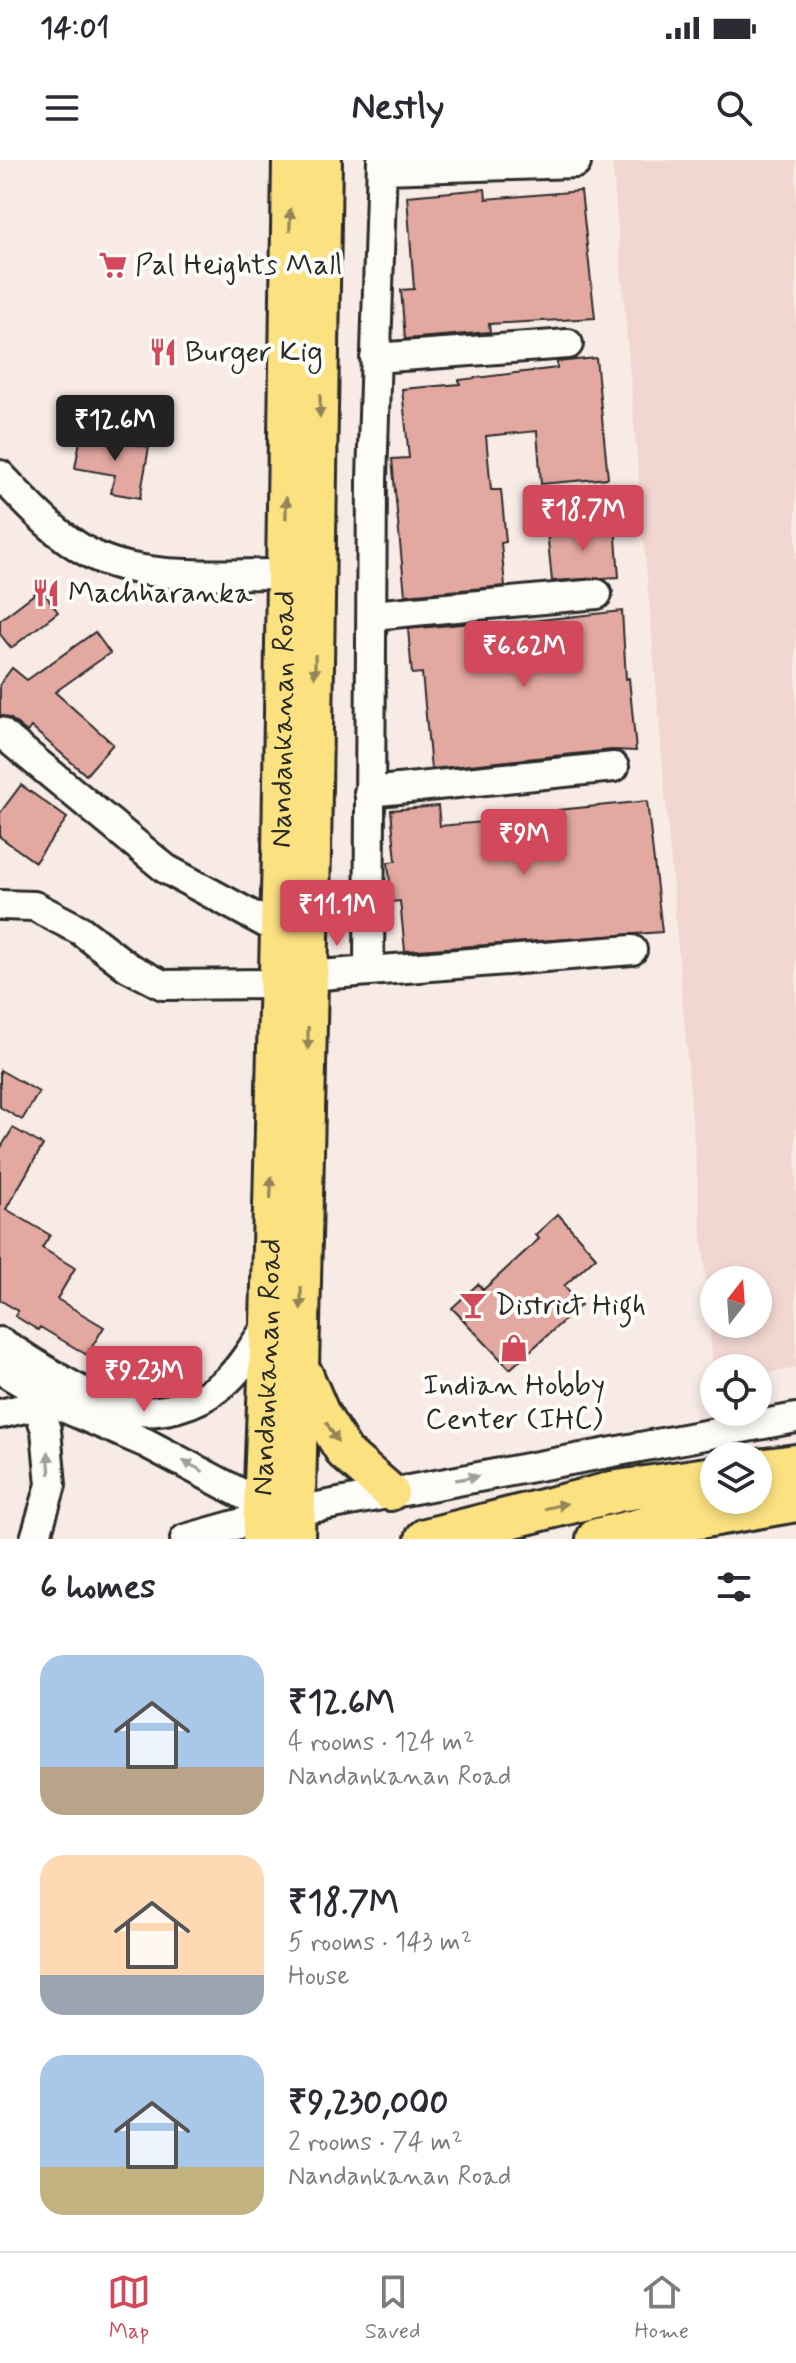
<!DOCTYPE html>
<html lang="en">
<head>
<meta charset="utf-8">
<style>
  body { margin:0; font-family:Mynerve,sans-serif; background:#f7f7f7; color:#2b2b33; height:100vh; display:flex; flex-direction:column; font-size:30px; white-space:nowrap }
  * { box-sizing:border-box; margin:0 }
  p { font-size:26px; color:#7c7c81 }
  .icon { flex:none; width:44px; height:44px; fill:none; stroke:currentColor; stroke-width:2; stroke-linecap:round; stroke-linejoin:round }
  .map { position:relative; height:1379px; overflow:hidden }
  .details { display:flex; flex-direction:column; background:#fff; flex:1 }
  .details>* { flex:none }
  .needle { width:52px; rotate:17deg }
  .tools { position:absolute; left:700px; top:1106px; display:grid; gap:16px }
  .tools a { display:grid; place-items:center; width:72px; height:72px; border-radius:50%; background:#fff; box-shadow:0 4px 12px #0003; font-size:40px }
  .price { position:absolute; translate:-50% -68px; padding:0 18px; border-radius:8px; background:#d1495b; color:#fff; font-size:26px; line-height:52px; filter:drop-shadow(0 2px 4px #0008) }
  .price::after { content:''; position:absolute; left:50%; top:48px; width:24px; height:18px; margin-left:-12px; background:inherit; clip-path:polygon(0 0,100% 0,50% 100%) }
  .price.current { background:#222; color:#fff }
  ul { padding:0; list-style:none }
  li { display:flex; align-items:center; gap:24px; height:200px; padding:0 40px }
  li span { display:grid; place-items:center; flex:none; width:224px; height:160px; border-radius:24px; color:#555 }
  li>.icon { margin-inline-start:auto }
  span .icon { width:96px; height:96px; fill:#fffc; stroke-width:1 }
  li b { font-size:34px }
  h2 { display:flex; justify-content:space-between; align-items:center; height:96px; padding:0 40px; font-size:34px }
  .status { display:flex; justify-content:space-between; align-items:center; height:56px; padding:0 40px; background:#fff; direction:ltr }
  .status svg { height:22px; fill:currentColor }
  header { display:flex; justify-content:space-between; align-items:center; height:104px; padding:0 40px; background:#fff; font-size:36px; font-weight:700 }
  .dock { display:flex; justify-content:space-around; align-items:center; height:112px; border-top:2px solid #e1e1e2; background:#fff; font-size:22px; color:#7c7c81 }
  .dock a { display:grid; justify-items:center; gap:4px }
  .dock .current { color:#d1495b }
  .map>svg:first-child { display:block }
  .built { fill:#f2d7d1; fill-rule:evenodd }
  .building { fill:#e3a9a1; stroke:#2b2b2b; stroke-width:2 }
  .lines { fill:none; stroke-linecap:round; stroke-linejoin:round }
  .minor-casing { stroke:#2b2b2b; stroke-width:34 }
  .major-casing { stroke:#2b2b2b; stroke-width:42 }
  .highway-casing { stroke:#2b2b2b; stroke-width:46 }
  .minor { stroke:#fdfcf7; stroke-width:28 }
  .major { stroke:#fbe180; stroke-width:36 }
  .highway { stroke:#fbe180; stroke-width:40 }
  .oneway { fill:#938656 }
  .oneway2 { fill:#9e9e9b }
  .labels { text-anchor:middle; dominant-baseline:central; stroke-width:8; stroke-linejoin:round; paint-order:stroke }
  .poi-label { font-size:30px; fill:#2b2b2b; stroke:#fdfcf7; text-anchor:start }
  .street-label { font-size:30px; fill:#2b2b2b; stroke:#fdfcf7 }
</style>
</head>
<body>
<div class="status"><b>14:01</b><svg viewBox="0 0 49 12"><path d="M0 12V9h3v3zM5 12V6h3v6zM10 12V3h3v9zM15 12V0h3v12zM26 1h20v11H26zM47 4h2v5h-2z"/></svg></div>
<header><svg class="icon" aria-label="menu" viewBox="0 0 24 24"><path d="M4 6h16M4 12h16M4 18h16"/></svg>Nestly<svg class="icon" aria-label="search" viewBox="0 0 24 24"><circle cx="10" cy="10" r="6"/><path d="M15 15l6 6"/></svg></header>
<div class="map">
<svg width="796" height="1379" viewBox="0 0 796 1379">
  <rect width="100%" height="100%" fill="#f8ebe6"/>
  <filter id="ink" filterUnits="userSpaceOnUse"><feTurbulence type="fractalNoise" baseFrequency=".0125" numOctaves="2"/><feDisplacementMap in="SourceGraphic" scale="16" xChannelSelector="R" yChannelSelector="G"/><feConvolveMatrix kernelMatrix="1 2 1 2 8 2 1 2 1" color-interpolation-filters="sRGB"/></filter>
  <g filter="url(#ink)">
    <path class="built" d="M612,0H796V1208L758,1215V1208H714V1220ZM714,1120H758V1164H714Z"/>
    <path class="building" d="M485,29L486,39L581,31L595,158L489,164L490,172L405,179L401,130L414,129L407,36Z
      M596,198L608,318L541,324L537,271L486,276L491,330H501L506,382L501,383L505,426L405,435L392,299L409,298L402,229L460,224L459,220L557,208V202Z
      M81,275L149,287L140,338L111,333L115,315L75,308Z
      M615,365L619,417L552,421L547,371Z
      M41,429L58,452L11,488L0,474V460Z
      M622,451L626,519L629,518L636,591L612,590L431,609L422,513L412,514L408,469L472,463V465L522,462Z
      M95,472L110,493L55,532L113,584L86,615L31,567L27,572L11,559L0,555V524L12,508L27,520Z
      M21,625L67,658L35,702L0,677V653Z
      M647,641L662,772L405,791L400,741L392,742L388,702L396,701L391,650L438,646L440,666L559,655L558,650Z
      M0,910L39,932L22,960L0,947Z
      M13,968L43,985L6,1049L50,1075L42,1088L75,1108L57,1139L104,1167L87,1195L40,1167L38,1170L15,1156L18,1151L0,1140V989Z
      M558,1054L596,1097L564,1126L581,1145L510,1209L452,1148L478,1124L483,1130L539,1079L535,1075Z"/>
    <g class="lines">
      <defs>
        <path id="minor" d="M382,0L372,320L369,811L632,790
          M382,9L576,3
          M375,198L568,184
          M0,315C27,343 54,374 89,393C142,422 226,413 285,414
          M372,455L597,434
          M0,572L166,709L279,770
          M369,632L614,607
          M0,745L34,746L80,770L128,807L163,825L277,824
          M309,816L369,811
          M0,1182C34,1202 87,1240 125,1249C159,1257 198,1245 224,1223C242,1208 255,1183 269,1164
          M0,1209L65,1248L146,1283L261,1344
          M31,1227L46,1270L51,1325L35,1379
          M0,1254L37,1245
          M296,1351L796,1258
          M185,1379L260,1358"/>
        <g id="major">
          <path d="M304,1214L321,1254L345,1293L390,1332"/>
          <path id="s1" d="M261,1379L269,1164L281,692L291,0"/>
          <path d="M296,1379L312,693L323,0"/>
        </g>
        <path id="highway" d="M758,1310L796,1305
          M426,1379L618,1331L714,1317
          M597,1379L648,1367L796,1341"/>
      </defs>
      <use href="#minor" class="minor-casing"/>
      <use href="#major" class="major-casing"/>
      <use href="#highway" class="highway-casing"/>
      <use href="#minor" class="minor"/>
      <use href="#major" class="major"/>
      <use href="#highway" class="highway"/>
    </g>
    <defs><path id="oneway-solid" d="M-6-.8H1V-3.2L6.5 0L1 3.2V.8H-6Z" transform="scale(2)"/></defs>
    <g class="oneway">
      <use href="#oneway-solid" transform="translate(290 60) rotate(-89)"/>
      <use href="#oneway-solid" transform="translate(320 246) rotate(91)"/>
      <use href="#oneway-solid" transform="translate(286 348) rotate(-89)"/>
      <use href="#oneway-solid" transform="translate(315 506) rotate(91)"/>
      <use href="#oneway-solid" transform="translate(308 878) rotate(91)"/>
      <use href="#oneway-solid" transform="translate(271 1028) rotate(-88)"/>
      <use href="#oneway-solid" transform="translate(301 1138) rotate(91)"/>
      <use href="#oneway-solid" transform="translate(332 1272) rotate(59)"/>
      <use href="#oneway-solid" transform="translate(556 1346) rotate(-13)"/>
    </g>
    <g class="oneway2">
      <use href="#oneway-solid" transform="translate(49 1303) rotate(-94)"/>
      <use href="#oneway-solid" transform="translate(193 1306) rotate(-152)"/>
      <use href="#oneway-solid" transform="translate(467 1318) rotate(-10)"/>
    </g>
  </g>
  <defs>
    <symbol id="supermarket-bare" viewBox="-9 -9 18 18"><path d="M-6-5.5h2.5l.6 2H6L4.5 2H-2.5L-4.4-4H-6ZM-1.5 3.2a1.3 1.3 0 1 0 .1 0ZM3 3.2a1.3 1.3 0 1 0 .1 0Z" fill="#d1495b" stroke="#fdfcf7" stroke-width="2.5" paint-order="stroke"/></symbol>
    <symbol id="restaurant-bare" viewBox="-9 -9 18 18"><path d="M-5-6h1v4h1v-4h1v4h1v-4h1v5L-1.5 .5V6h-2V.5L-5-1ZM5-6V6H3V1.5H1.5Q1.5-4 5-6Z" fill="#d1495b" stroke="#fdfcf7" stroke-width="2.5" paint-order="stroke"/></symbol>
    <symbol id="bar-bare" viewBox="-9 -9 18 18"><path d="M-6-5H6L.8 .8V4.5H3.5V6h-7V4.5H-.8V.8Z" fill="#d1495b" stroke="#fdfcf7" stroke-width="2.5" paint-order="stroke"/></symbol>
    <symbol id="shop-bare" viewBox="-9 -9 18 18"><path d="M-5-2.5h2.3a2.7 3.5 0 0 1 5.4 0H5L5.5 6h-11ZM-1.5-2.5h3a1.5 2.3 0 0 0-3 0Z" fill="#d1495b" stroke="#fdfcf7" stroke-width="2.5" paint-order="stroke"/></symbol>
  </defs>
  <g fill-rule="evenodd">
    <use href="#supermarket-bare" x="93" y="85" width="40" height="40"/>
    <use href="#restaurant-bare" x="143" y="172" width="40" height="40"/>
    <use href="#restaurant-bare" x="26" y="413" width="40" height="40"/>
    <use href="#bar-bare" x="453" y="1125" width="40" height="40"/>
    <use href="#shop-bare" x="494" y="1168" width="40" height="40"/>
  </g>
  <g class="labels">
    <g class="poi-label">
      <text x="135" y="105">Pal Heights Mall</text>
      <text x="185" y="192">Burger Kig</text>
      <text x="68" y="433">Machharanka</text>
      <text x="495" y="1145">District High</text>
      <text x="514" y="1225" text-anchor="middle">Indian Hobby<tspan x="514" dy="34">Center (IHC)</tspan></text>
    </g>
    <g class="street-label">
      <text stroke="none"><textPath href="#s1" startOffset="820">Nandankanan Road</textPath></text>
      <text stroke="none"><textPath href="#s1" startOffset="172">Nandankanan Road</textPath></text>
    </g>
  </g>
</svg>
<div class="tools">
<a><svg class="needle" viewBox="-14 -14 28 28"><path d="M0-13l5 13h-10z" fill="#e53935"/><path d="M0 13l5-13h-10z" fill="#7c7c81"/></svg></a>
<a><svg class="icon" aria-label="locate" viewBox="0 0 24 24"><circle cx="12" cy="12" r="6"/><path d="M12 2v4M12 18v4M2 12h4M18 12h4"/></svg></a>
<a><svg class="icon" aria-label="layers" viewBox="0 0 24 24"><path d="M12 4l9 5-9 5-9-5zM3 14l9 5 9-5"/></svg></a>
</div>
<b class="price current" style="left:115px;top:303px">₹12.6M</b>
<b class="price" style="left:583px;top:393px">₹18.7M</b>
<b class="price" style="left:524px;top:529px">₹6.62M</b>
<b class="price" style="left:524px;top:717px">₹9M</b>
<b class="price" style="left:337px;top:788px">₹11.1M</b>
<b class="price" style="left:144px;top:1254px">₹9.23M</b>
</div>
<section class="details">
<h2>6 homes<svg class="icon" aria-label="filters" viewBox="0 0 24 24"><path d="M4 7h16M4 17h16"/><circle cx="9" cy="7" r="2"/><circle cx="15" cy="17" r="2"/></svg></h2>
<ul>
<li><span style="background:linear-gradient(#a9c7e8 70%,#b9a48a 0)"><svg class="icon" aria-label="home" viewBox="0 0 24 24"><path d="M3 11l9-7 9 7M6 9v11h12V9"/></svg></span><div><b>₹12.6M</b><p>4 rooms · 124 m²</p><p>Nandankanan Road</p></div></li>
<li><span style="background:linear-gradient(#ffd9b3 75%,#9aa5b1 0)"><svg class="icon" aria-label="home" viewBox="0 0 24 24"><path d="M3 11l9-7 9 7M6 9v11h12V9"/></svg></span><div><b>₹18.7M</b><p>5 rooms · 143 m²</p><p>House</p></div></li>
<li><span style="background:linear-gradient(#a9c7e8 70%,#c2b280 0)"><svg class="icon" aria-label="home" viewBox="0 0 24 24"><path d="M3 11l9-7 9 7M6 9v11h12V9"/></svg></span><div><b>₹9,230,000</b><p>2 rooms · 74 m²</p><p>Nandankanan Road</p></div></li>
</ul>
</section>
<nav class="dock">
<a class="current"><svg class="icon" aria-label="map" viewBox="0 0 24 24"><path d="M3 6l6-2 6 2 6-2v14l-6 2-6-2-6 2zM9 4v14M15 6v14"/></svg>Map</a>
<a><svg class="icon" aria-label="saved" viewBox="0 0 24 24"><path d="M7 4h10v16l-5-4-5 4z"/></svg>Saved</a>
<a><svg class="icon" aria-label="home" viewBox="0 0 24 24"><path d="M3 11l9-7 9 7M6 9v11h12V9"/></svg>Home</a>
</nav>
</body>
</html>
